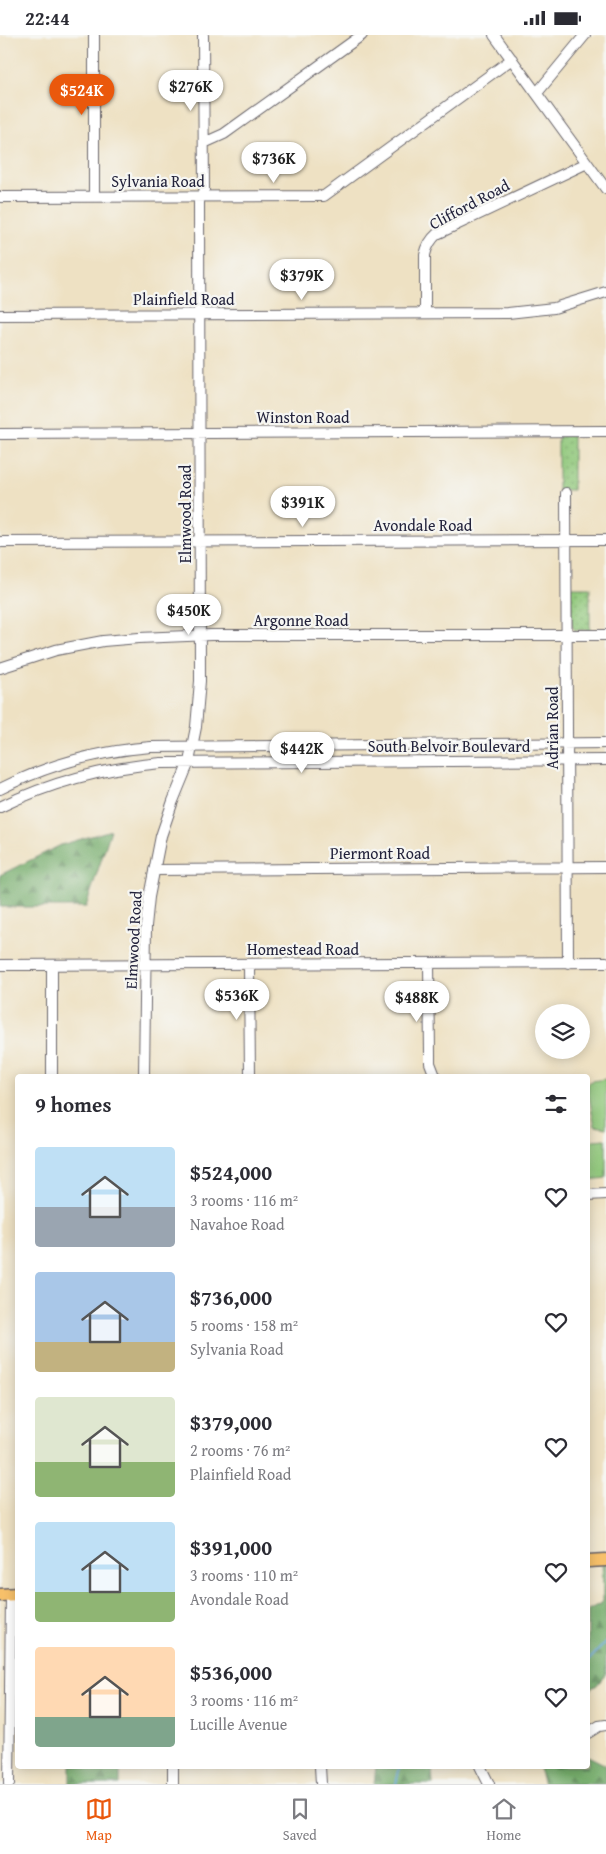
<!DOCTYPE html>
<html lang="en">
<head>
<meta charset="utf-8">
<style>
  body { margin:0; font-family:"Gentium Book Plus",serif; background:#f7f7f7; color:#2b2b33; height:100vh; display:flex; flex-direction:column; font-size:19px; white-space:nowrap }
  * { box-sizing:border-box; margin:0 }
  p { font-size:16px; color:#7c7c81 }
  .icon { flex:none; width:28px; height:28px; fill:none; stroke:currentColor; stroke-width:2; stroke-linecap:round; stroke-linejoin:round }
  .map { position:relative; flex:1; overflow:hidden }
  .panel { position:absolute; left:15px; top:1039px; width:575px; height:695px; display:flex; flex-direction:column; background:#fff; border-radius:5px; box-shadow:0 2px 12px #0003 }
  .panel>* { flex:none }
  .controls { position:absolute; left:535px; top:969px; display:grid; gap:10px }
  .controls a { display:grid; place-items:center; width:55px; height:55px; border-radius:50%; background:#fff; box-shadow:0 2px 12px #0003; font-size:25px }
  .price { position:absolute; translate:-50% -42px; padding:0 11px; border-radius:18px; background:#fff; color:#222; font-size:16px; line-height:32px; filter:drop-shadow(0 1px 2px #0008) }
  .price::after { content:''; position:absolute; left:50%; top:30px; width:15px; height:11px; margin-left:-8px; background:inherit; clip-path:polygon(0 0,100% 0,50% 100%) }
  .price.current { background:#ea580c; color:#fff }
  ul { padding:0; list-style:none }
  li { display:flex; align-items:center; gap:15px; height:125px; padding:0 20px }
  li span { display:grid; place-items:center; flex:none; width:140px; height:100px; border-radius:5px; color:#555 }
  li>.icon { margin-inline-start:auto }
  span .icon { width:60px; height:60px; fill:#fffc; stroke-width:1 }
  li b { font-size:21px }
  h2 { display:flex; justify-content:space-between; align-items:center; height:60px; padding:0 20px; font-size:21px }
  .status { display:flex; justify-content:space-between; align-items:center; height:35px; padding:0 25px; background:#fff; direction:ltr }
  .status svg { height:14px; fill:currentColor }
  .tabs { display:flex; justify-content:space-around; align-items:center; height:70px; border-top:1px solid #e1e1e2; background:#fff; font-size:14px; color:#7c7c81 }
  .tabs a { display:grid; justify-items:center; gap:2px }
  .tabs .current { color:#ea580c }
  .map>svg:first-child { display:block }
  .forest { fill:url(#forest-firs); stroke:#4b6753 }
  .park { fill:url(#park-dots); stroke:#5a755b }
  .garden { fill:#91c87b; stroke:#5a755b }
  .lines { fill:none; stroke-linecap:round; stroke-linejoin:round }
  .stream { stroke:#60a1d3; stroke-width:2 }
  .minor-casing { stroke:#69656b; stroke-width:12 }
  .major-casing { stroke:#69656b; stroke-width:15 }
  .minor { stroke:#fff; stroke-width:10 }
  .major { stroke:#f7c06b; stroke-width:12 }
  .labels { text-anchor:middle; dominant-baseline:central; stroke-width:4.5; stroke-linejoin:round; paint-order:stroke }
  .street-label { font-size:16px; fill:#22223b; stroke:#f6f6f2 }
</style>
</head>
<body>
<div class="status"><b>22:44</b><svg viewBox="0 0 49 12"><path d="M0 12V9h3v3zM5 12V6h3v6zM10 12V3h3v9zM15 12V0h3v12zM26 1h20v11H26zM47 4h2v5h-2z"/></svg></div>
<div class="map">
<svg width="606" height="1749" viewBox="0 0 606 1749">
  <defs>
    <pattern id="forest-firs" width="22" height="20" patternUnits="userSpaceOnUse" patternTransform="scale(1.25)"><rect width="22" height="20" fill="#74ac6b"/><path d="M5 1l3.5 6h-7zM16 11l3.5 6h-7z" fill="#5f8c59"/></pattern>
    <pattern id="park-dots" width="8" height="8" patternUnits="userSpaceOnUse" patternTransform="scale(1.25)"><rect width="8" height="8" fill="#91c87b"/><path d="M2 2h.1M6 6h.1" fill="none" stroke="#76a266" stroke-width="1.8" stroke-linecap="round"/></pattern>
  </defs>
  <rect width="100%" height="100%" fill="#f6f6f2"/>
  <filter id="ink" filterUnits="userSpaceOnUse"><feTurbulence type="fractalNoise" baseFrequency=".02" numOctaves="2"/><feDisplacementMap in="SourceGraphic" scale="10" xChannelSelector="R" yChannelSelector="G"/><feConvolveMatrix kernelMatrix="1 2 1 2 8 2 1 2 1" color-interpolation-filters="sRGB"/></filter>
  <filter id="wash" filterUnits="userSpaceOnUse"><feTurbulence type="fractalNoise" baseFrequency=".0096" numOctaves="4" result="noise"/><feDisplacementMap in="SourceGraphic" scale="20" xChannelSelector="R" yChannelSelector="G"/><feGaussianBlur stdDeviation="1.12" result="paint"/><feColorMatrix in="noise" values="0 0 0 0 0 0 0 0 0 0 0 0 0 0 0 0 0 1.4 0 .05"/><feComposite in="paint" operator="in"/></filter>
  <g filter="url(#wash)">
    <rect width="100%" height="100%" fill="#eee1c3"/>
    <path class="forest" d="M111,795L86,872H0V840L61,810Z
      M606,1525V1639L597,1650L588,1655V1575L603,1567L602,1526Z
      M588,1721L606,1730V1749H544L538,1731H588Z
      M70,1731H120V1749H70Z
      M376,1731H432L433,1749H374Z"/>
    <path class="park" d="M558,400H573V455H558Z
      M570,552H590V595H575L572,591Z"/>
    <path class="garden" d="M606,1044V1093L595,1091L588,1057V1049L591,1046Z
      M606,1104V1143L589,1145L588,1109L593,1105Z"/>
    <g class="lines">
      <path class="stream" d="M588,1626L606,1607
        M396,1749L400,1731"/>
    </g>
  </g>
  <g filter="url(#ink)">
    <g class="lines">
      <defs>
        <path id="minor" d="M94,0V161
          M494,0L606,154
          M537,58L585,0
          M204,108L224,99L362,0
          M0,162L324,161L512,24
          M425,278V220C427,211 430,205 437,199L587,128
          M0,280L508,278L554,273L606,257
          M0,399L606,396
          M566,458L568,928
          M0,507L606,505
          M0,633L56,615L103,606L139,603L211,600H606
          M0,754C47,730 99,716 151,712L606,708
          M0,772C51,747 105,733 161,728L606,725
          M154,835L606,832
          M429,928L430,1019V1028L435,1041
          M0,930L606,927
          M249,930L250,1041
          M52,1041V930
          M144,1041L146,891L149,862L161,801L173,766L189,727L196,692L200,646L199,164L204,157L203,0
          M588,1160L606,1159
          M588,1698L599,1691L606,1690
          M173,1731V1749
          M320,1731L321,1749
          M480,1731L489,1749
          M9,1749L11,1560"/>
        <path id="major" d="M588,1526L606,1525
          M0,1560L18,1559"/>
      </defs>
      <use href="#minor" class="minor-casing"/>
      <use href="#major" class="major-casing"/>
      <use href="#minor" class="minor"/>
      <use href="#major" class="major"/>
    </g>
  </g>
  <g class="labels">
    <g class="street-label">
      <text x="158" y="146">Sylvania Road</text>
      <text transform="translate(469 169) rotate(-28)">Clifford Road</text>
      <text x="184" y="264">Plainfield Road</text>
      <text x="303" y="382">Winston Road</text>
      <text transform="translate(185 479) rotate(-90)">Elmwood Road</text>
      <text x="423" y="490">Avondale Road</text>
      <text x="301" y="585">Argonne Road</text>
      <text transform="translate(552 693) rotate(-90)">Adrian Road</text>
      <text x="449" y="711">South Belvoir Boulevard</text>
      <text x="380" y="818">Piermont Road</text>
      <text transform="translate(133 905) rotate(-87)">Elmwood Road</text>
      <text x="303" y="914">Homestead Road</text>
    </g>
  </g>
</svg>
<div class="controls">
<a><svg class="icon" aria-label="layers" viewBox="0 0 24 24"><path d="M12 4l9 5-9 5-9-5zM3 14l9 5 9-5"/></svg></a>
</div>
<b class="price" style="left:191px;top:77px">$276K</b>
<b class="price current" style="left:82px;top:81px">$524K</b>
<b class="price" style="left:274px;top:149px">$736K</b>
<b class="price" style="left:302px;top:266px">$379K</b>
<b class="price" style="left:303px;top:493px">$391K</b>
<b class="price" style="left:189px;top:601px">$450K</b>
<b class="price" style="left:302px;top:739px">$442K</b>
<b class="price" style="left:237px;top:986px">$536K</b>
<b class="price" style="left:417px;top:988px">$488K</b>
<section class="panel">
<h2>9 homes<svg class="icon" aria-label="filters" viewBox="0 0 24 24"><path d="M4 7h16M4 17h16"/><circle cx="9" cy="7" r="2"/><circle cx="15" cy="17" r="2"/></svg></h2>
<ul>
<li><span style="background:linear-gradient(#bfe0f5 60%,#9aa5b1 0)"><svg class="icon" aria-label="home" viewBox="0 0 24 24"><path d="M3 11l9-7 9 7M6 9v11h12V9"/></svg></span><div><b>$524,000</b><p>3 rooms · 116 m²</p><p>Navahoe Road</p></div><svg class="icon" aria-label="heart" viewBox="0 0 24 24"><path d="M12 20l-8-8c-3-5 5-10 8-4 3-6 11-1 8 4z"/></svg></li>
<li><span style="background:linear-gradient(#a9c7e8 70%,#c2b280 0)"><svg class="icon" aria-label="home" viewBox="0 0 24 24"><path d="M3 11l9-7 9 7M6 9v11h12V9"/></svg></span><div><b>$736,000</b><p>5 rooms · 158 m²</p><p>Sylvania Road</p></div><svg class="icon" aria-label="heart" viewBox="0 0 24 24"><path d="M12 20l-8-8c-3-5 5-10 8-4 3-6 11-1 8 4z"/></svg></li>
<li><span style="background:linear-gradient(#dfe7d0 65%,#8fb573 0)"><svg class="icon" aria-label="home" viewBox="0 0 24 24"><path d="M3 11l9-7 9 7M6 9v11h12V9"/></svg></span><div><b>$379,000</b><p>2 rooms · 76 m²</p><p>Plainfield Road</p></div><svg class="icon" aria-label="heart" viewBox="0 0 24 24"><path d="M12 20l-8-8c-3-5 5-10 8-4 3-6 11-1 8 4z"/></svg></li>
<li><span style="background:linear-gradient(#bfe0f5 70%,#8fb573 0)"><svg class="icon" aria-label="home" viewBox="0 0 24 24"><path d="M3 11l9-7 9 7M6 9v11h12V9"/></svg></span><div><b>$391,000</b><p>3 rooms · 110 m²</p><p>Avondale Road</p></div><svg class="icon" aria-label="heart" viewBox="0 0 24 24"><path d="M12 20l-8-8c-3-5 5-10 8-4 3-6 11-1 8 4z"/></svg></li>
<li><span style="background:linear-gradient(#ffd9b3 70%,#7fa58c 0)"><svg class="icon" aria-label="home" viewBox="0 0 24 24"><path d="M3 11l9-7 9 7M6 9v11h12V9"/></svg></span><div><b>$536,000</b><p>3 rooms · 116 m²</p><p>Lucille Avenue</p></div><svg class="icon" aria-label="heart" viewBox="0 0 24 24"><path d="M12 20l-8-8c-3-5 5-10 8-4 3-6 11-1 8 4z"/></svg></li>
</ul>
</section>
</div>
<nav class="tabs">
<a class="current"><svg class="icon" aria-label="map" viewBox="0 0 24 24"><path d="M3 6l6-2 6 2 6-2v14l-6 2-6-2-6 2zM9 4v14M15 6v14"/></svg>Map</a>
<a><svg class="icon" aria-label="saved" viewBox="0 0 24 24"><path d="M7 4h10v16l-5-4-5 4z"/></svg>Saved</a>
<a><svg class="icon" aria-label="home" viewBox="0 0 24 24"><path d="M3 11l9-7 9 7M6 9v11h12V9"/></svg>Home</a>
</nav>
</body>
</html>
